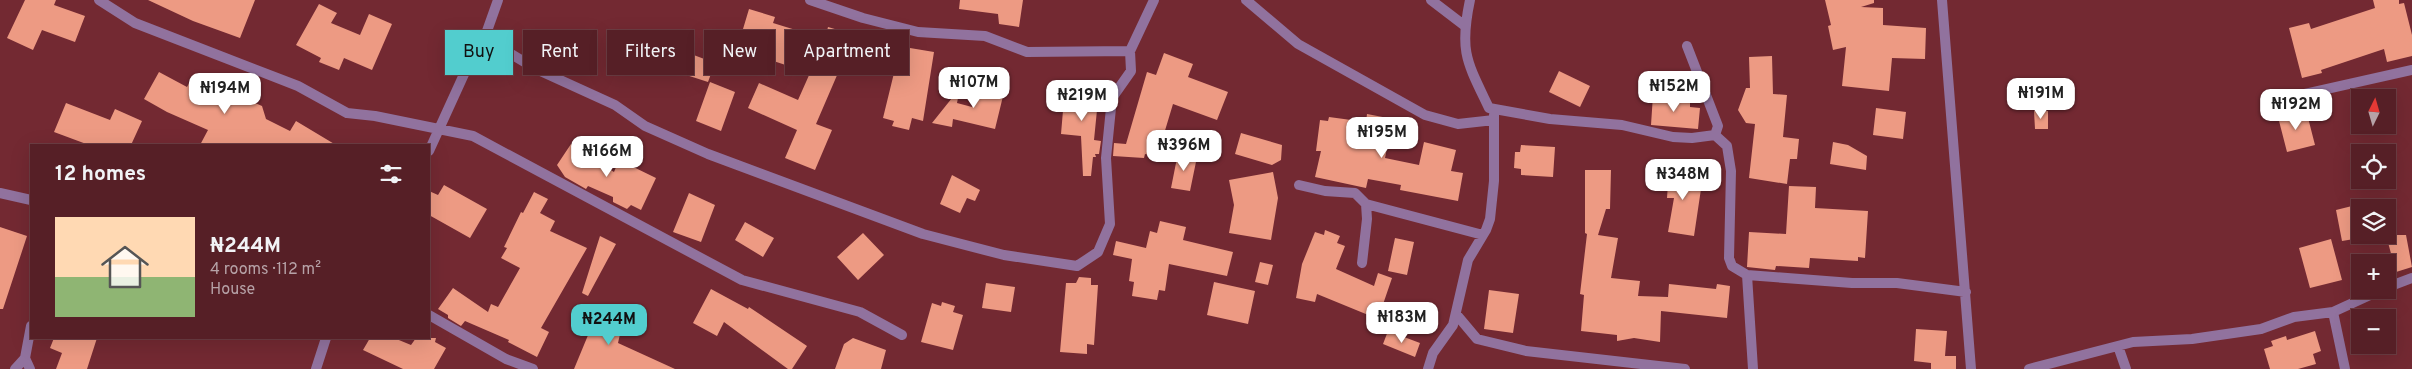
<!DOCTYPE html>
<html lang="en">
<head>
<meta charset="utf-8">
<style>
  body { margin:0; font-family:Overpass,sans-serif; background:#5c272e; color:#f1f3f6; height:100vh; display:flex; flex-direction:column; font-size:19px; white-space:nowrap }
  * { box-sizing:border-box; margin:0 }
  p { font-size:16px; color:#b6a2a7 }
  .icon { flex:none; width:28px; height:28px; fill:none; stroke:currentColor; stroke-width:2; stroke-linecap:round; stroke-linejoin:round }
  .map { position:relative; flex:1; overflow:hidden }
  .side { position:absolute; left:30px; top:144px; width:400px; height:195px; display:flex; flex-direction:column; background:#561f26; border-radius:0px; box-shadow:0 5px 20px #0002,0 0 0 1px #6c3d43 }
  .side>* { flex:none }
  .hud { position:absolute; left:445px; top:30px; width:475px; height:45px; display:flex; gap:10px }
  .needle { width:32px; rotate:5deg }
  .fabs { position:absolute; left:2351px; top:89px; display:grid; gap:10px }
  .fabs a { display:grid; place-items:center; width:45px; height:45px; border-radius:0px; background:#561f26; box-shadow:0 5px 20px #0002,0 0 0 1px #6c3d43; font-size:25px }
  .price { position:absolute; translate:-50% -42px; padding:0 11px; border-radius:10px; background:#fff; color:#222; font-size:16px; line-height:32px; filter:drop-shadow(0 1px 2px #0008) }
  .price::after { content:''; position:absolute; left:50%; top:30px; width:15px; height:11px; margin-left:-8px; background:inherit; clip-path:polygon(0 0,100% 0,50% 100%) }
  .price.current { background:#52cdce; color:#111 }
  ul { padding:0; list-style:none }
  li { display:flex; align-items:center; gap:15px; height:125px; padding:0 25px }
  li+li { border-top:1px solid #6c3d43 }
  li span { display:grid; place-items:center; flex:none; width:140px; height:100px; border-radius:0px; color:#555 }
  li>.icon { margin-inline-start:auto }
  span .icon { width:60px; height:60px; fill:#fffc; stroke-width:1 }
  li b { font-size:21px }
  h2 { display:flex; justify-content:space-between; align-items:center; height:60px; padding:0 25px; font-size:21px }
  .pill { padding:0 18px; border-radius:0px; background:#561f26; box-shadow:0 5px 20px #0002,0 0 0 1px #6c3d43; font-size:18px; line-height:45px }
  .pill.current { background:#52cdce; color:#111 }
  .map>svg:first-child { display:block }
  .building { fill:#ed9a83 }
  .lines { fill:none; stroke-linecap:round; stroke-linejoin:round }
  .minor { stroke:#91729e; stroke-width:10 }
</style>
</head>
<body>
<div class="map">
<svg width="2412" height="369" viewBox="0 0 2412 369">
  <rect width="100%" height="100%" fill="#732932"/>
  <path class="building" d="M25,0H56L54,5L85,16L75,42L42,30L33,50L7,38Z
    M148,0H255L240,38L193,21Z
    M960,0H1023L1019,27L999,24L998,14L959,9Z
    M1825,0H1874V3L1861,7L1883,8V25L1926,28L1925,59L1892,58L1889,91L1842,86L1846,47L1833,50L1828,26L1831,25Z
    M2373,0H2399V4L2404,3L2412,35V56L2387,62L2384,49L2321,70L2322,73L2302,78L2289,28L2309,23L2311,29L2375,8Z
    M319,4L337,13L331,23L360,35L369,14L392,24L372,70L344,58L339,70L319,62L321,58L296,45Z
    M749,9L775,17L773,23L825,39L828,27L855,35L893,41L892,45L934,52L923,121L912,118L909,130L892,126L894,121L883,118L894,73L845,65L841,66L816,124L832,130L815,170L785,158L797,130L748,108L759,83L798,100L810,73L737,49Z
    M683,51L715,63L708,82L677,72Z
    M1164,53L1193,64L1188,77L1228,92L1217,120L1173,104L1157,157L1145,154L1144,158L1113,156L1114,143L1126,144L1147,72L1156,75Z
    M1772,56L1773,94L1787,95L1783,137L1799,139L1797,159H1790L1787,184L1749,178L1755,124L1746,123L1738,110L1746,88H1750L1749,57Z
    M1559,71L1590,86L1580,107L1549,92Z
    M159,72L187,87L194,74L201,77L202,74L218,82L217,84L223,89L262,106L266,119L290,131L296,121L336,145H200L208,130L167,112L144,99Z
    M710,82L735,92L721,131L696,121Z
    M977,86L1004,92L995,129L953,119L952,127L932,123L960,88L957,103L972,107Z
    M1065,87L1099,90L1094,140L1101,141L1099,154H1095L1096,157H1093L1091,176H1083L1081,136L1061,134Z
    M1653,95L1690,98V107L1700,108L1698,129L1651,125Z
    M66,103L110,120L115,109L142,121L131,145H89L54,132Z
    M1876,108L1906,112L1903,139L1873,135Z
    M2306,110L2315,145L2287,152L2278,117Z
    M2034,111H2048V129H2035Z
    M1367,114L1393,119L1385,158L1419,165L1424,142L1456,150L1451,171L1463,173L1458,201L1400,190L1401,185L1368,179L1366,188L1315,177L1321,151H1316L1320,120L1328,121L1329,117L1366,122Z
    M1241,133L1282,145L1281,160L1272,165L1235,154Z
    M1833,142L1848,145L1867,156L1866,170L1830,164Z
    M571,144L614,172L619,160L656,178L641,210L631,205L627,209L613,202V197L588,186L586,189L565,177L557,165Z
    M1521,145L1555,147L1553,177L1521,175V169L1514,168L1515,152H1520Z
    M1178,153L1197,157L1190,191L1171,188Z
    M1669,169L1696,170L1695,188L1701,189L1694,236L1668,232L1674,198H1667Z
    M1585,170H1611L1610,209H1606L1598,235L1618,238L1611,278L1640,281L1638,296L1668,297L1669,284L1716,289L1717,284L1730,286L1727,318L1661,311L1660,342L1634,338L1617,341V335L1581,331L1584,295L1580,294L1587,234L1585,233Z
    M1273,172L1278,198L1271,240L1229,233L1234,205L1229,180Z
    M952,175L980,190L975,201L967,198L960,213L940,204Z
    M444,185L487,209L470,238L429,215V191L438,195Z
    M1789,186L1816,187L1815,208L1868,211L1865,258L1858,257V261L1810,258L1809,268L1776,266L1775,270L1747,267L1749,232L1786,234Z
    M534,192L548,199L540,213L555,221L550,231L587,248L541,328L549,332L537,357L508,342L509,340L465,321L461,326L448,318V315L438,309L453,288L488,312L491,304L498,307L520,268L501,258L507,248L504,247L521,212L523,213Z
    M689,193L715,205L701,242L673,232Z
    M2360,204V238L2342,241L2336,210Z
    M1160,221L1186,227L1183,240L1233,252L1227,276L1169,264L1165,291L1159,290L1157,300L1132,296L1134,282L1129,281L1132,259L1113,255L1116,241L1146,248L1150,231L1157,233Z
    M745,222L774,238L763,257L735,240Z
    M0,227L27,236L3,309H0Z
    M1325,230L1340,236L1337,243L1345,246L1336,269L1374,286L1378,273L1392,278L1378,319L1317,294L1315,302L1296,298L1302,264L1315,232L1324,235Z
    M863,233L884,255L858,280L837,257Z
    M2386,235H2406L2412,267L2396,272Z
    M600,236L616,244L588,296L582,293Z
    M1395,238L1414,242L1407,275L1388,271Z
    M2331,239L2342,280L2310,288L2299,248Z
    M1260,262L1273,265L1268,285L1255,282Z
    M1079,277L1091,278V285H1098L1094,345L1087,344V354L1060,352L1066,283H1076Z
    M1214,282L1255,291L1248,324L1207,315Z
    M986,283L1015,287L1011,312L982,308Z
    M711,289L748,309L749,307L807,346L792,369H788L724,322L717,336L693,323Z
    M1489,290L1519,294L1513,333L1484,329Z
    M942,302L955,306L953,312L963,315L953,350L921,342L932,303L941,306Z
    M578,308L623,321L618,343L675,369H574L591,328L573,323Z
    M1916,329L1947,331L1945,356H1956V369H1931V363L1914,361Z
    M1388,331L1420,343L1415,357L1383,344Z
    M2315,331L2321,351L2313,354L2316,364L2298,369H2270L2264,349L2273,346L2271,341L2286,336L2287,340Z
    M54,338H97L87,369H56L62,353L50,348Z
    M370,338H394L411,345L416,338H436L435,342L446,348L434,369H403L363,350Z
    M853,338L886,350L881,369H835L844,344Z"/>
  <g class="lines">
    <path class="minor" d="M99,0L135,23L298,86L347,113L375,116L473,136L742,280L860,312L902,335
      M810,0L863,18L918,32L985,36L1027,52L1130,51
      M1246,0L1298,44L1425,115L1458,124L1494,120
      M1431,0L1465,26
      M1470,0C1459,52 1467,62 1489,108L1550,119L1622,125L1673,137L1692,138L1715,135L1727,146L1731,171L1729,258L1732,266L1747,275L1852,283H1897L1966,292
      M1942,0L1971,369
      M482,45L498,0
      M1687,46L1718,126L1715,135
      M2282,99L2412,70
      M429,151L476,48L482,45H496L536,69L615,105L645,126L708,154L923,234L1004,255L1077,266L1098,252L1110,224L1106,158L1112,98L1131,71L1130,51L1154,0
      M1299,185L1325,191L1355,193L1366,204L1367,219L1362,263
      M0,193L31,200
      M1366,204L1483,235
      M1747,275L1753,369
      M2388,287L2412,278
      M2333,312L2345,369
      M1456,314L1477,339L1526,351L1685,369
      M429,315L506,359L533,369
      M2118,346L2126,369
      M25,358L30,369
      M15,369L25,358L31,326
      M316,369L326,338
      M1428,369L1433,353L1453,325L1468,260L1486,230L1490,219L1494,181V115
      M2029,369L2133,342L2192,339L2261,329L2294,317L2333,312L2381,290"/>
  </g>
</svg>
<div class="fabs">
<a><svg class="needle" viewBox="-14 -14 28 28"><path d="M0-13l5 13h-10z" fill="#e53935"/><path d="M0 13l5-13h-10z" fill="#b6a2a7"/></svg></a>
<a><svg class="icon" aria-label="locate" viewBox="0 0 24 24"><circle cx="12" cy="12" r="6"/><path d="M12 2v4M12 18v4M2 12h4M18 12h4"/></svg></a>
<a><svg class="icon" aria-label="layers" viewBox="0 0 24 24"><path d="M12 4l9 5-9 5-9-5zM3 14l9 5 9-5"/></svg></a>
<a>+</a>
<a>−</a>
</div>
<b class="price" style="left:974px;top:109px">₦107M</b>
<b class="price" style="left:1674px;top:113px">₦152M</b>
<b class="price" style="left:225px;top:115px">₦194M</b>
<b class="price" style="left:2041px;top:120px">₦191M</b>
<b class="price" style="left:1082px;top:122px">₦219M</b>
<b class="price" style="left:2296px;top:131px">₦192M</b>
<b class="price" style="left:1382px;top:159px">₦195M</b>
<b class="price" style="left:1184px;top:172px">₦396M</b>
<b class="price" style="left:607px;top:178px">₦166M</b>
<b class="price" style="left:1683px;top:201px">₦348M</b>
<b class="price" style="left:1402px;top:344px">₦183M</b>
<b class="price current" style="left:609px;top:346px">₦244M</b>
<div class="hud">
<a class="pill current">Buy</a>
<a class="pill">Rent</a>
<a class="pill">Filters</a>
<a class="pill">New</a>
<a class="pill">Apartment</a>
</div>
<section class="side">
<h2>12 homes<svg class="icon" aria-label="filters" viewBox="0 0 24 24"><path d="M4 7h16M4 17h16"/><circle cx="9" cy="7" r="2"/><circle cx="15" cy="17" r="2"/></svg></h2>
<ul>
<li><span style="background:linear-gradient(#ffd9b3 60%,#8fb573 0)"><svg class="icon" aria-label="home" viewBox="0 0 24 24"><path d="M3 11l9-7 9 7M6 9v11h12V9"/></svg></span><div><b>₦244M</b><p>4 rooms · 112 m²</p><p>House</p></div></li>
</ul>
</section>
</div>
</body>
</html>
